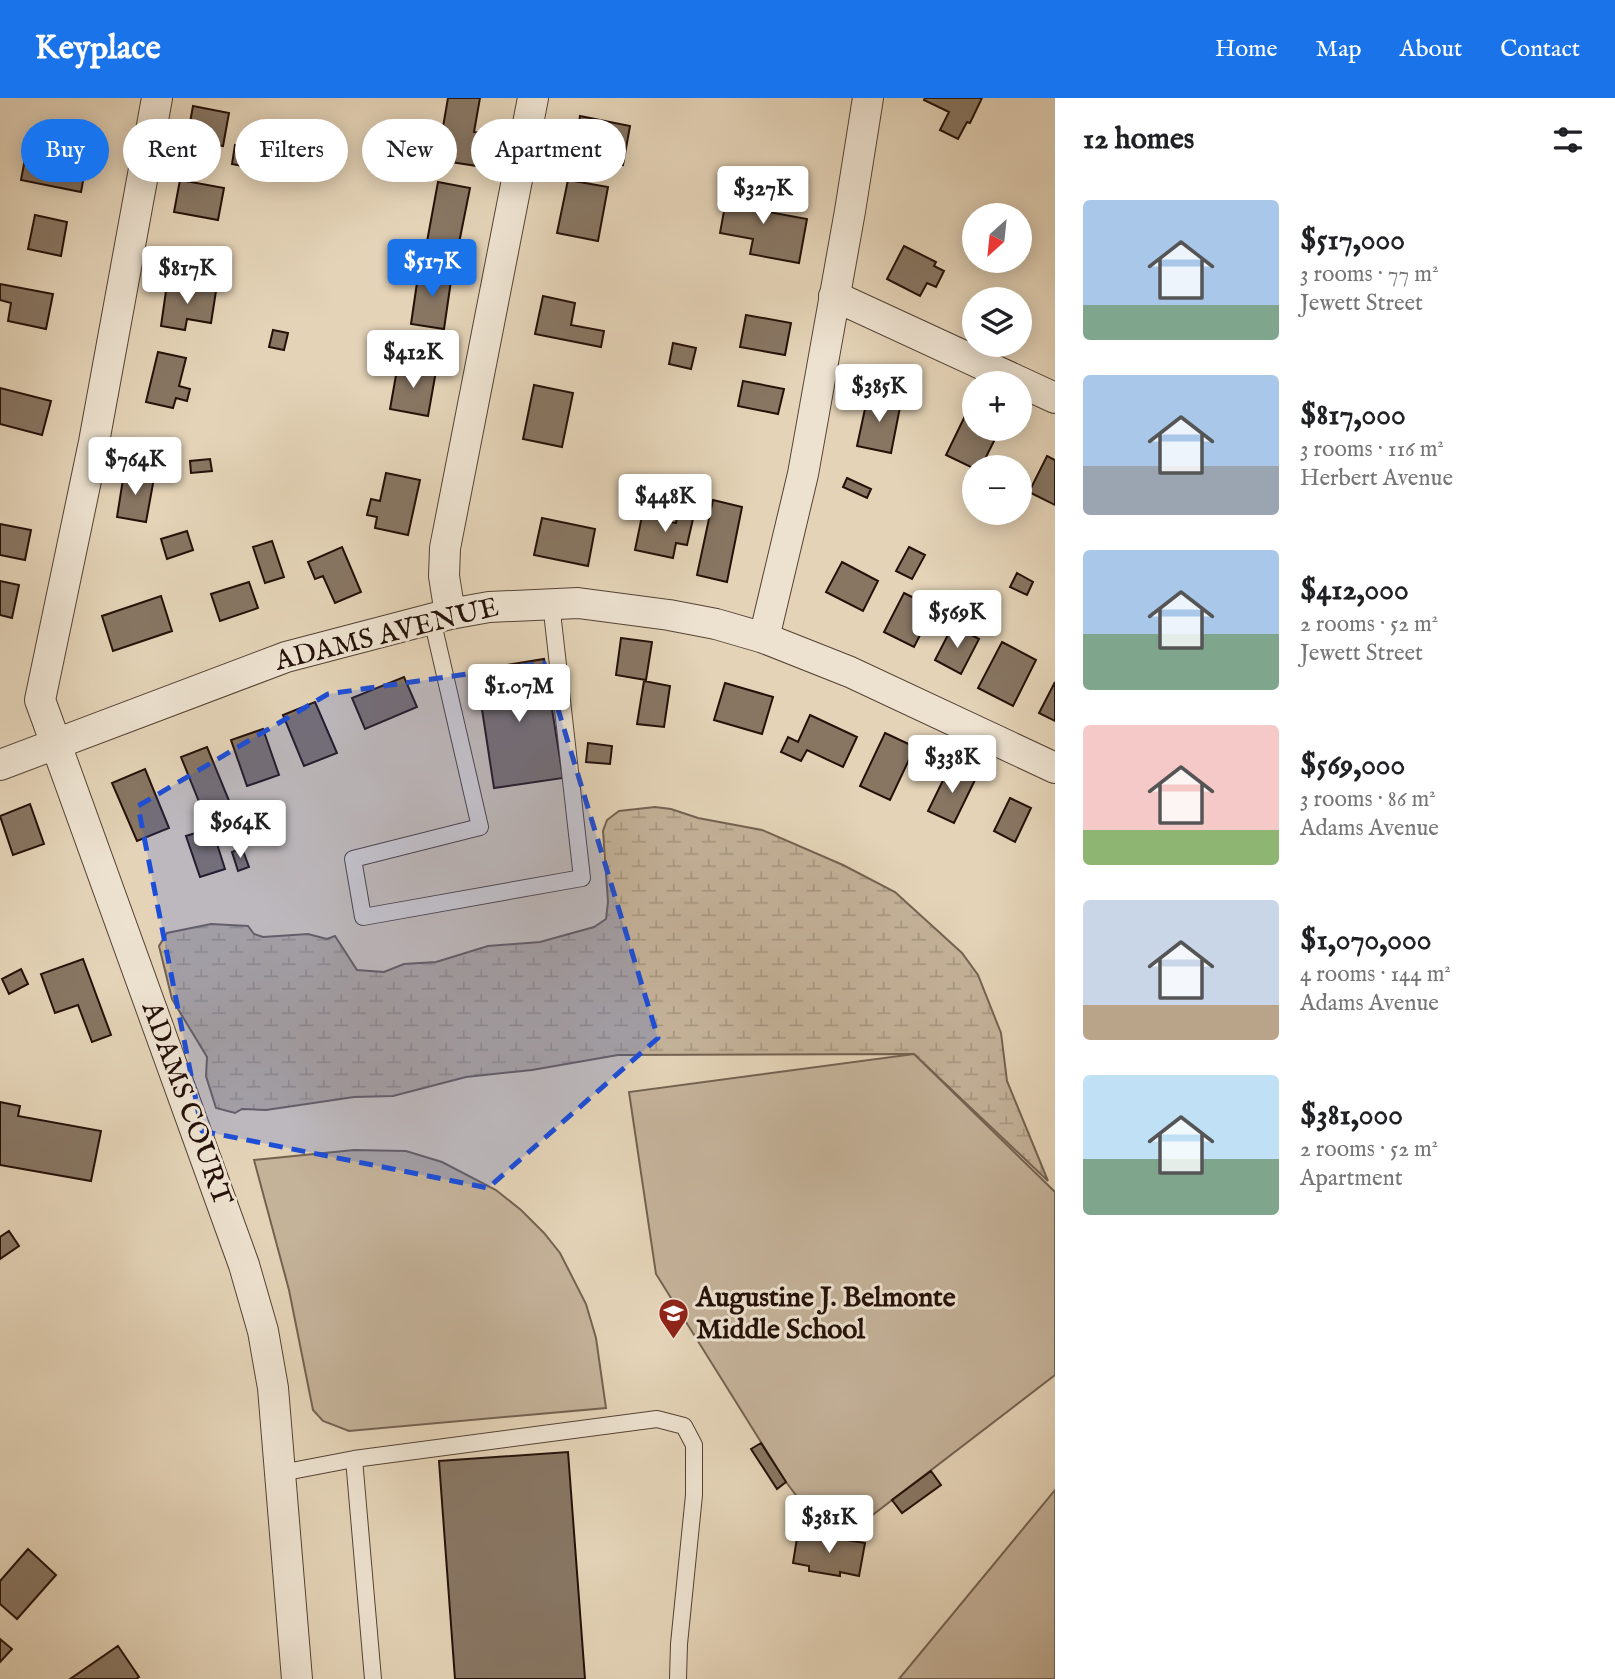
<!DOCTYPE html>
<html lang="en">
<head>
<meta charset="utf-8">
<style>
  body { margin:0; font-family:"IM FELL English",serif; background:#f6f6f6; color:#202124; height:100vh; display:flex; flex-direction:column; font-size:26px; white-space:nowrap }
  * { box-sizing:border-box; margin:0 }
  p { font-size:23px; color:#757577 }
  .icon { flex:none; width:38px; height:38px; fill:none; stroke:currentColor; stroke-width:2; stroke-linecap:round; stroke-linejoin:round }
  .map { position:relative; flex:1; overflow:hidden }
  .panel { display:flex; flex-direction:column; background:#fff; width:560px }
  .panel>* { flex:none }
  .banner { position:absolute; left:21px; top:21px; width:665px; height:63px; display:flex; gap:14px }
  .needle { width:46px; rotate:207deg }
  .fabs { position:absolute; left:962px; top:105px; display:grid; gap:14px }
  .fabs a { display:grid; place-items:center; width:70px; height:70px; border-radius:50%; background:#fff; box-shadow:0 4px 18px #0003; font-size:35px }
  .price { position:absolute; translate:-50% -60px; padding:0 16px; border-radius:7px; background:#fff; color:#222; font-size:23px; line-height:46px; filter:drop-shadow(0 2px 4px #0008) }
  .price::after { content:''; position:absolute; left:50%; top:42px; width:21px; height:16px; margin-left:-10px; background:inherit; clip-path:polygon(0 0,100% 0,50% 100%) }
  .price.selected { background:#1a73e8; color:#fff }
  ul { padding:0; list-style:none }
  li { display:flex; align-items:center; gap:21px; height:175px; padding:0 28px }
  li span { display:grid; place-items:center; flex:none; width:196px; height:140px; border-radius:7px; color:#555 }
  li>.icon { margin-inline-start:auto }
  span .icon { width:84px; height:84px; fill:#fffc; stroke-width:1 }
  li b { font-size:30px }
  h2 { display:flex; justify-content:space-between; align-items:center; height:84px; padding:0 28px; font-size:30px }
  .tag { padding:0 24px; border-radius:32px; background:#fff; box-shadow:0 4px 18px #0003; font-size:24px; line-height:63px }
  .tag.selected { background:#1a73e8; color:#fff }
  header { display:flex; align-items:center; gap:42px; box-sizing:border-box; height:98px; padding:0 35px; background:#1a73e8; color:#fff }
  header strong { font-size:33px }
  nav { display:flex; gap:38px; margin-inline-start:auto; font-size:24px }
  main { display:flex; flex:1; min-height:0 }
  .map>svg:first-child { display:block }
  .wetland { fill:url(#wetland-marsh); stroke:#746251; stroke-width:2 }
  .park { fill:#c4b299; stroke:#746251; stroke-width:2 }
  .building { fill:#887663; stroke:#251109; stroke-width:2 }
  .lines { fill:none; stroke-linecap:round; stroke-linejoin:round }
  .service-casing { stroke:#554234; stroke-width:18 }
  .minor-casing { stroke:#554234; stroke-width:32 }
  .service { stroke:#ede2d0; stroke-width:16 }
  .minor { stroke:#ede2d0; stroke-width:30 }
  .marked { fill:#1d4ed8; fill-opacity:0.2; stroke:#1d4ed8; stroke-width:5; stroke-dasharray:14 9; stroke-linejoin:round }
  .labels { text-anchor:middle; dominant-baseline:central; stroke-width:6; stroke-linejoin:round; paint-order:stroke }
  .street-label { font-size:28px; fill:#251109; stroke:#ede2d0 }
  .poi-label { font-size:28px; font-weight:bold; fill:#251109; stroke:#ede2d0; text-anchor:start }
</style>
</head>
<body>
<header>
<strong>Keyplace</strong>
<nav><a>Home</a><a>Map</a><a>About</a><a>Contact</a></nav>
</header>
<main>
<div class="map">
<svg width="1055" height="1581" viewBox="0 0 1055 1581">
  <defs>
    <pattern id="wetland-marsh" width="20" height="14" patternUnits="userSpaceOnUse" patternTransform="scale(1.75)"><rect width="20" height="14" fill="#c4b299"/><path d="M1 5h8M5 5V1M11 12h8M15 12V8" fill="none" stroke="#a89882"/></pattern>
  </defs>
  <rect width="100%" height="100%" fill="#e4d3b7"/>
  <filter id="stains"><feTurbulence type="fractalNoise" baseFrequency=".00286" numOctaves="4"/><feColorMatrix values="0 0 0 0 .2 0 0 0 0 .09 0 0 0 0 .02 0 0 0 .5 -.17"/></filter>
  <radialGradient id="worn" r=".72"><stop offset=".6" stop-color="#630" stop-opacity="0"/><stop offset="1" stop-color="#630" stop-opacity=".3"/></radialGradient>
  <path class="wetland" d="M655,709L671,711L698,720L762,732L843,767L895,794L962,855L978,877L1001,935L1007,983L1048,1083L914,956L618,957L532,972L466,979L393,998L354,999L266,1012L242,1011L235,1015L216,1010L206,978L207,959L172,901L159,848L167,835L211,826L248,828L254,836L263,839L308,836L327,841L335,838L357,872L384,874L404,866L436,864L488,848L540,844L594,829L606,821L608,804L603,733L607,722L619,713Z"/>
  <path class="park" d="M914,956L1055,1094V1277L853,1432L817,1425L786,1384L656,1176L629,994Z
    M354,1052L406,1053L442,1064L496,1092L521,1112L544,1135L560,1155L586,1206L596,1240L606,1310L349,1333L323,1323L313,1312L289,1192L254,1062Z
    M1055,1392V1581H899Z"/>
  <path class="building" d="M448,0H480L474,34L482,35L477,68L431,61L436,27L443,29Z
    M925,0H982L970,25L967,24L958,41L940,32L949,14L924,2Z
    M193,8L229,15L223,48L187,41Z
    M580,18L630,28L623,67L573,57Z
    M235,47L261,52L257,71L232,66Z
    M27,50L87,62L81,94L21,82Z
    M180,82L224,90L218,122L174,114Z
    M568,82L608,89L598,143L557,135Z
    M438,84L470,90L457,155L426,149Z
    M729,86L757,91L753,111L807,121L799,165L750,156L753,141L720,135Z
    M35,117L67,124L61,158L28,151Z
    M904,148L936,164L934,168L944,173L936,189L927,185L920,198L887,181Z
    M419,171L452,176L444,231L411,226Z
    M0,186L53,196L46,231L8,223L11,205L0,202Z
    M167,186L216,193L211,225L187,221L185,232L161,228Z
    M543,198L575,205L571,227L604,233L601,249L535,236Z
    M746,217L791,225L785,257L740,249Z
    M273,232L288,235L284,252L269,249Z
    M673,245L696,250L691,271L669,266Z
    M158,254L186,260L179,288L190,291L187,303L176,300L173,310L146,304Z
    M398,266L436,273L428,318L390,311Z
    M743,283L784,291L778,316L738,308Z
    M534,287L573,295L562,349L523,341Z
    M0,290L51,303L42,337L0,326Z
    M868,297L901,304L891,355L857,348Z
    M966,316L975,321V331L999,333L981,369L975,371L946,357Z
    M1047,358L1055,362V407L1029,394Z
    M210,361L212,373L191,375L190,363Z
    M124,375L154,380L146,424L117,419Z
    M386,375L420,382L408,437L375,430L377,419L367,417L371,401L380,403Z
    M847,380L871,391L867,400L843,389Z
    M713,402L742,409L727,484L697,477Z
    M679,409L695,412L687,447L676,445L673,460L635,452L642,418L676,425Z
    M542,420L595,431L588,468L534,457Z
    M0,426L31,432L25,462L0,457Z
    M187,433L193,452L167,461L161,441Z
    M272,443L284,479L265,485L253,449Z
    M342,449L361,494L335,505L323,478L315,481L308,464Z
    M909,449L925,457L912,481L896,473Z
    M842,464L878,483L863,513L826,494Z
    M1017,475L1033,484L1027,497L1010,489Z
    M0,483L19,487L12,520L0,517Z
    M249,484L258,510L220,523L211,496Z
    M904,495L934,510L914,549L884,534Z
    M161,498L172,533L113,553L102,518Z
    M953,527L979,541L961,576L935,562Z
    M621,540L652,544L646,582L616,577Z
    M1002,544L1036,562L1013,608L978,590Z
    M544,561L563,680L494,690L476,572Z
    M404,579L417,609L365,631L352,600Z
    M644,583L670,588L664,629L637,626Z
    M1055,584V623L1039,615Z
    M725,585L773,599L762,636L714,622Z
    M315,604L337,655L304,668L283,617Z
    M810,617L857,639L843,669L807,652L801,663L781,654L788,639L798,644Z
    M263,631L279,677L247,688L231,642Z
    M885,635L915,649L890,702L860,688Z
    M588,645L612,648L610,666L586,664Z
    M207,649L232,710L206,721L181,659Z
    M949,670L975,682L954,725L928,713Z
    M145,671L169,730L137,743L112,685Z
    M1010,700L1031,710L1015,744L994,733Z
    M30,706L44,746L13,757L0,718Z
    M212,730L225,771L200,779L186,738Z
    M242,750L249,769L238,773L232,754Z
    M83,861L111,937L92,944L78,907L55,915L41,876Z
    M21,871L28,886L9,896L2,881Z
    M0,1004L20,1008L18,1018L101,1033L91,1083L0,1067Z
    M9,1133L19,1148L0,1161V1139Z
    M761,1345L786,1384L777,1391L751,1351Z
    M568,1354L585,1581H455L439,1363Z
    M931,1373L941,1387L902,1415L892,1402Z
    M798,1434L865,1445L859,1478L840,1474V1478L809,1473V1468L793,1465Z
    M28,1451L56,1477L17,1521L0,1506V1483Z
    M0,1541L12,1551L0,1564Z
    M118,1548L139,1579L136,1581H70Z"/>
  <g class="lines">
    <defs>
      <path id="service" d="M432,521L480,729L353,761L363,819L582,780L551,505
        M354,1361L373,1581
        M281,1375L354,1361L657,1321L684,1328L694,1347V1397L679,1546L678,1581"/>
      <path id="minor" d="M157,0L94,344L40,602L244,1167L263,1233L273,1290L297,1581
        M834,198L1055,300
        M450,516L444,478L445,450L533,0
        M764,540L803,376L850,113L868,0
        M0,667L286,559L450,516L489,509L578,505L669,517L716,526L764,540L850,574L1055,670"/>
    </defs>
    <use href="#service" class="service-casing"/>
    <use href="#minor" class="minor-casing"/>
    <use href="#service" class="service"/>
    <use href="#minor" class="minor"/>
  </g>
  <path class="marked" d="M544,565L658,940L488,1090L202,1033L138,708L328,596Z"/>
  <defs>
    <symbol id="school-pin" viewBox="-11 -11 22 30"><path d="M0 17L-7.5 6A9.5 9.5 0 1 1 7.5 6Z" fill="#8f2418" stroke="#ede2d0"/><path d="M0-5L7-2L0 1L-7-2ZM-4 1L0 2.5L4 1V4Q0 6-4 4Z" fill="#fff"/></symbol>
  </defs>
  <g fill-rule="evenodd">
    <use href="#school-pin" x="656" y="1198" width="35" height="47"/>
  </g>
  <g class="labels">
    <g class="street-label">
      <text transform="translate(387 537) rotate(-14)">ADAMS AVENUE</text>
      <text transform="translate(186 1006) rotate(70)">ADAMS COURT</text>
    </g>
    <g class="poi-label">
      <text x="696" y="1200">Augustine J. Belmonte<tspan x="696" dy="32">Middle School</tspan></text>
    </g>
  </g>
  <rect width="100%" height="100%" filter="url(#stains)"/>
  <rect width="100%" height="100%" fill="url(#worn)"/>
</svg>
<div class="fabs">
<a><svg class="needle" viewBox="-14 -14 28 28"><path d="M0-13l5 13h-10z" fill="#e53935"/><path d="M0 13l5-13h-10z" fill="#757577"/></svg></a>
<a><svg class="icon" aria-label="layers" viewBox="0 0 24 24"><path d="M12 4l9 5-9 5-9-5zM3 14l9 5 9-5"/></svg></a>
<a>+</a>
<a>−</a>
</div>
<b class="price" style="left:763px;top:128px">$327K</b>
<b class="price selected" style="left:432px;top:201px">$517K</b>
<b class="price" style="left:187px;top:208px">$817K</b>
<b class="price" style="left:413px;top:292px">$412K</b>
<b class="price" style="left:879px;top:326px">$385K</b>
<b class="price" style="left:135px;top:399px">$764K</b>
<b class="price" style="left:665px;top:436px">$448K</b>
<b class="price" style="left:957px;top:552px">$569K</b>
<b class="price" style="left:519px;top:626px">$1.07M</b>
<b class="price" style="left:952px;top:697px">$338K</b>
<b class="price" style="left:240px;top:762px">$964K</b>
<b class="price" style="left:829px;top:1457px">$381K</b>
<div class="banner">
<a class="tag selected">Buy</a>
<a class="tag">Rent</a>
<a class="tag">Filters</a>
<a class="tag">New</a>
<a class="tag">Apartment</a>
</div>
</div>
<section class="panel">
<h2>12 homes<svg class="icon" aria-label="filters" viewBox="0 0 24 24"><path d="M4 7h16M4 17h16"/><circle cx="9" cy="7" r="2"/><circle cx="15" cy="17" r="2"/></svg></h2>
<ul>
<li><span style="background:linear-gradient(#a9c7e8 75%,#7fa58c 0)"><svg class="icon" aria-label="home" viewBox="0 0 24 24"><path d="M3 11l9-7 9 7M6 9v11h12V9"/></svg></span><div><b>$517,000</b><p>3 rooms · 77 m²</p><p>Jewett Street</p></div></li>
<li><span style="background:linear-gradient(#a9c7e8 65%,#9aa5b1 0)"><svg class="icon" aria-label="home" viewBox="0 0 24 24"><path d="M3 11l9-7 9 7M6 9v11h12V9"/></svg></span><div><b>$817,000</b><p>3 rooms · 116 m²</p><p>Herbert Avenue</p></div></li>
<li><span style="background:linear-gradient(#a9c7e8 60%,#7fa58c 0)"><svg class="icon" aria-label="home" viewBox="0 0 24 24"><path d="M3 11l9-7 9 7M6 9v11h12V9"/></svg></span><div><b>$412,000</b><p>2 rooms · 52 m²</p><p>Jewett Street</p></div></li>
<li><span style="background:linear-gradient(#f6c9c9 75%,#8fb573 0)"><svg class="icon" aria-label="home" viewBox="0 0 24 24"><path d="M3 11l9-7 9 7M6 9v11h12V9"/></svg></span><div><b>$569,000</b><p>3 rooms · 86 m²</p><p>Adams Avenue</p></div></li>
<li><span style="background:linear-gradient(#c9d6e8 75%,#b9a48a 0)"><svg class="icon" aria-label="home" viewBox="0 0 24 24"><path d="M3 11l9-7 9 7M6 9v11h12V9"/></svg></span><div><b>$1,070,000</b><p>4 rooms · 144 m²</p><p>Adams Avenue</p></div></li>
<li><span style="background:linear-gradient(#bfe0f5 60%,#7fa58c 0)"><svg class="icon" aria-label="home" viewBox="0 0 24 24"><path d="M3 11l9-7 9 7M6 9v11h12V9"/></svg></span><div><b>$381,000</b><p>2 rooms · 52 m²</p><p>Apartment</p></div></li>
</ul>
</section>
</main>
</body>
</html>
